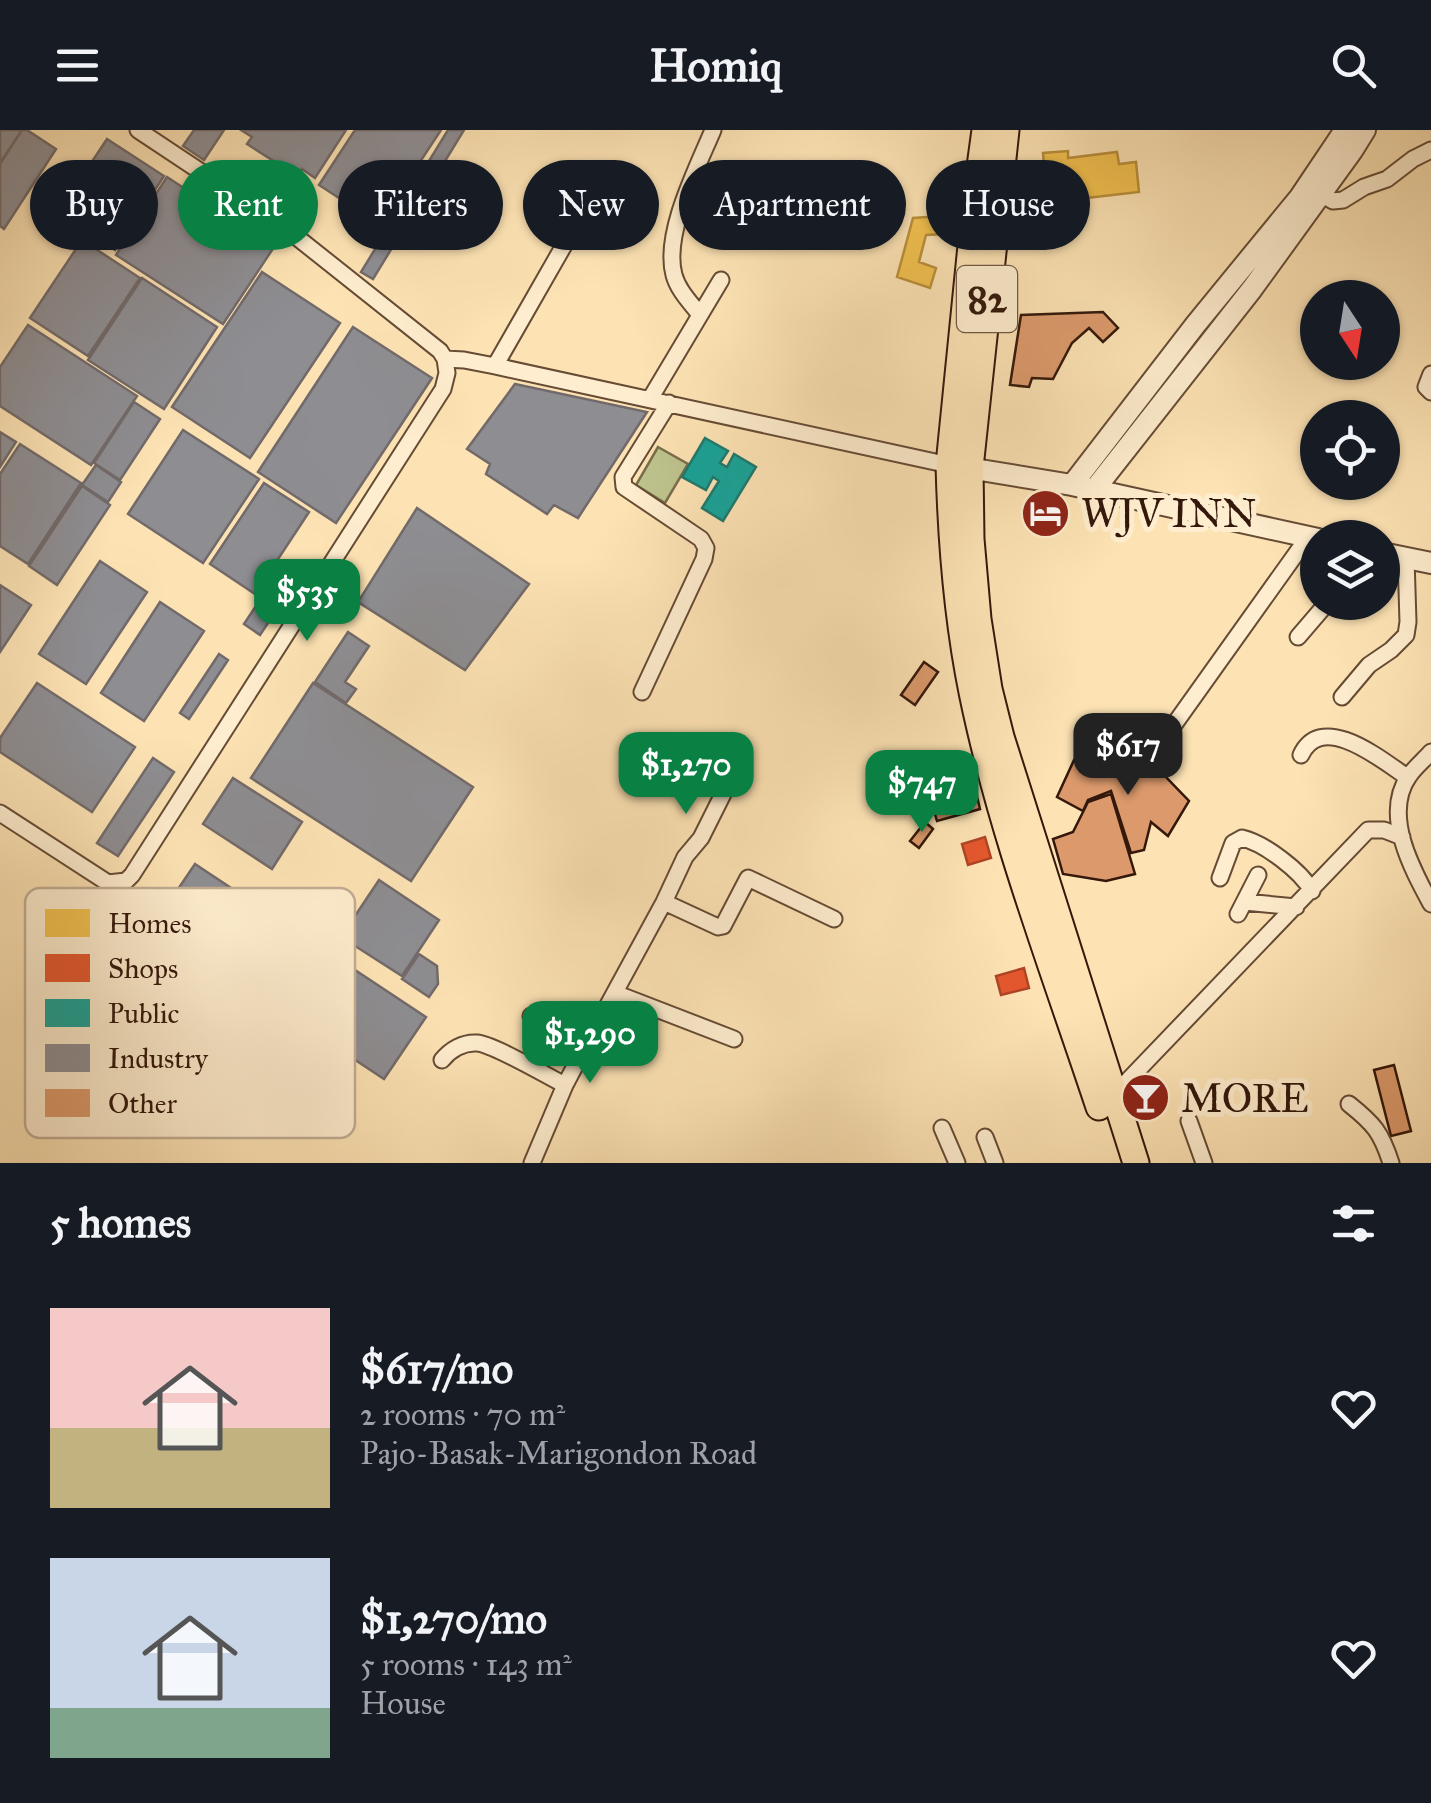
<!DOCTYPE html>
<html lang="en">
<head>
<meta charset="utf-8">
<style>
  body { margin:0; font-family:"IM FELL Great Primer",serif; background:#20242c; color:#f1f3f6; height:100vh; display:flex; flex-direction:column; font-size:38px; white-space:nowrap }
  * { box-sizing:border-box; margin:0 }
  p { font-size:32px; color:#9ea1a6 }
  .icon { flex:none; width:55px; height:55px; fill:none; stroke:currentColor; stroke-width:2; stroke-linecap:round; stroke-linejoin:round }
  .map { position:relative; height:1033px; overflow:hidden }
  .drawer { display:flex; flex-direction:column; background:#171b24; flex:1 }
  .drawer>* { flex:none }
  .hud { position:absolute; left:30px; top:30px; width:1372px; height:90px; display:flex; gap:20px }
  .needle { width:65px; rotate:168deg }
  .fabs { position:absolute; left:1300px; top:150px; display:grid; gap:20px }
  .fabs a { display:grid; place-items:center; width:100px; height:100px; border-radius:50%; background:#171b24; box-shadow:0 2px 8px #0004; font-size:50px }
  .price { position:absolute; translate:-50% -85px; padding:0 22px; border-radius:20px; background:#0b8043; color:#fff; font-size:32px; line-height:65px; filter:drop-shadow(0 2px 5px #0008) }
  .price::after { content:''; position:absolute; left:50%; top:60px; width:30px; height:22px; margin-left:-15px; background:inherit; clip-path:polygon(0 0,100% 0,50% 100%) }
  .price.active { background:#222; color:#fff }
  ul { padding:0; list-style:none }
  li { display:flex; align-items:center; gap:30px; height:250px; padding:0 50px }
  li span { display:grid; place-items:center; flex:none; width:280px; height:200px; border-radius:0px; color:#555 }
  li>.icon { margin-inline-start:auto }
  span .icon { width:120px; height:120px; fill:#fffc; stroke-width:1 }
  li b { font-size:42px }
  h2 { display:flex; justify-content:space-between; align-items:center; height:120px; padding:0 50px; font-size:42px }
  .tag { padding:0 35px; border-radius:45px; background:#171b24; box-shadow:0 2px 8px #0004; font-size:35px; line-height:90px }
  .tag.active { background:#0b8043; color:#fff }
  header { display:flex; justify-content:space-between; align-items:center; height:130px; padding:0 50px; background:#171b24; font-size:45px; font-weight:700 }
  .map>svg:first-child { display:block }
  .green { fill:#bec48e; stroke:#786e4c; stroke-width:2.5 }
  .homes { fill:#f2c14e; stroke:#b98e3a; stroke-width:2.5 }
  .shops { fill:#e4572e; stroke:#af4424; stroke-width:2.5 }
  .public { fill:#17a398; stroke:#1f796e; stroke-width:2.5 }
  .industry { fill:#8d8d92; stroke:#726a6a; stroke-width:2.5 }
  .building { fill:#dc9a6c; stroke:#33180b; stroke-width:2.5 }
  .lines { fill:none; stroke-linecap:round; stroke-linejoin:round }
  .minor-casing { stroke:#664b35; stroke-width:19 }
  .tertiary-casing { stroke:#664b35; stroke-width:24 }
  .primary-casing { stroke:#33180b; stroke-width:29 }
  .minor { stroke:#feedce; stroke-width:15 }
  .tertiary { stroke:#feedce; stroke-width:20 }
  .primary { stroke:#fde3b4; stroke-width:25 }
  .labels { text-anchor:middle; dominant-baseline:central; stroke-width:10; stroke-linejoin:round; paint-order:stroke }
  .shield { fill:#feedce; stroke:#705846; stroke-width:2.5 }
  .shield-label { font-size:38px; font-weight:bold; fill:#33180b }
  .poi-label { font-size:40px; fill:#33180b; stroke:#feedce; text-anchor:start }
  .key { fill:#feedce; stroke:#c1ad94; stroke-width:2.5 }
  .key-label { font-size:28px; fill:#33180b }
</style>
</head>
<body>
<header><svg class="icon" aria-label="menu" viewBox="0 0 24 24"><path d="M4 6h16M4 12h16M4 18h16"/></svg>Homiq<svg class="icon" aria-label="search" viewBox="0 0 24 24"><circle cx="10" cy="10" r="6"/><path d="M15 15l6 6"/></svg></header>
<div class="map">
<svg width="1431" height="1033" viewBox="0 0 1431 1033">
  <rect width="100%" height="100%" fill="#fde3b4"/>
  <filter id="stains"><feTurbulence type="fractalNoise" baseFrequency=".002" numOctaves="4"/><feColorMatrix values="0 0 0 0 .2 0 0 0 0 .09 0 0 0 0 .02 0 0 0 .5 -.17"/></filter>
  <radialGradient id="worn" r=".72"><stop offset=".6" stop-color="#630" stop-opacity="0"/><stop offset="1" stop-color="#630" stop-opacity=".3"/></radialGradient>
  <path class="green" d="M658,317L688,334L665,373L636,355Z"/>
  <path class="homes" d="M1068,21V28L1117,22L1119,34L1136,32L1139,62L1069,70V65L1039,68L1037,48L1045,47L1043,23Z
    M942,86L943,104L926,105L919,132L936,138L930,158L897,147L913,88Z"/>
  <path class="shops" d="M985,707L991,728L968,735L962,714Z
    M1024,838L1029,858L1001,865L996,846Z"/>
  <path class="public" d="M705,308L728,321L720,333L727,337L734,324L756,337L723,391L702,378L719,351L713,347L706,360L682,347Z"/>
  <path class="industry" d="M0,0H22L0,33Z
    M22,0H27L56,19L4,99L0,96V34Z
    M194,0H224L204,30L183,16Z
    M241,0H346L315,48L302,39L297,46L247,14L252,7Z
    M355,0H441L379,94L319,55Z
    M448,0H464L373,149L361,142Z
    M107,9L164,46L115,120L58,83Z
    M167,47L274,117L223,194L116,125Z
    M82,110L140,148L88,226L30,188Z
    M262,142L340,193L250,328L172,277Z
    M142,148L217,197L164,279L88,230Z
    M28,195L137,266L91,335L0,276V237Z
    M353,197L432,248L336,393L258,342Z
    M515,254L647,282L578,388L554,375L547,384L486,344L490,334L467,319Z
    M134,272L160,289L120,350L94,333Z
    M183,300L259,349L203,433L128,384Z
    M0,302L16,312L0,337Z
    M20,314L81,353L28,434L0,416V344Z
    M96,335L121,352L108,372L82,355Z
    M264,353L309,382L255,464L210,434Z
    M82,356L110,375L57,455L29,436Z
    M417,378L529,454L465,540L358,472Z
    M100,431L147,462L86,554L39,524Z
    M0,455L31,475L0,522Z
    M160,472L204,501L144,591L101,563Z
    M258,473L274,484L260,505L244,494Z
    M348,502L369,516L345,552L356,559L346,573L315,552Z
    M219,524L228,530L189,589L180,583Z
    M37,553L135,617L92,682L0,622V608Z
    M313,553L473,657L411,751L251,648Z
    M153,628L174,642L118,726L97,713Z
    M233,648L302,692L272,739L203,694Z
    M195,734L426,887L384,949L153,796Z
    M379,750L439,790L402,846L341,807Z
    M419,824L437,836L438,854L429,867L402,849Z"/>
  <path class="building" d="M1103,182L1118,198L1103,212L1089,198L1072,213L1053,249L1032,248L1029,257L1010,255L1021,185Z
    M924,532L938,542L915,575L901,565Z
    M1074,630L1105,638L1160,641L1189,671L1168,706L1151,692L1144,720L1131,723L1111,661L1088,670L1083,681L1057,667Z
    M976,662L980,679L937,691L932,674Z
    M1111,664L1135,744L1106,751L1063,744L1053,709L1073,702L1088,672Z
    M925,692L933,699L919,718L910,711Z
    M1394,935L1411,1001L1391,1006L1374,940Z"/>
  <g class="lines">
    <defs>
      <path id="minor" d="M138,0L284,97L440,221L445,229
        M1321,64L1333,71L1343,70L1364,57L1387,49L1413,29L1431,20
        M700,185C690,172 678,160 674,145C663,104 697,38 713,0
        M445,229L464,230L495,236L949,335
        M495,236L567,110
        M1431,244L1426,257L1431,262
        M650,269L721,150
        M1298,507L1328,472
        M642,562L704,429L706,418L701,409L624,357L623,347L669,273
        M1342,567L1369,535L1391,520L1406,505L1408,492L1406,428
        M1166,606L1308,407
        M1431,622C1424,630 1415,637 1409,646C1382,684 1412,739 1431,774
        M1301,625C1322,580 1383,631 1407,647
        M0,683L108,753L126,751L132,745L443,259L447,243L445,229
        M1220,748L1233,713L1242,708C1264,713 1301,741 1312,761
        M664,772L718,797L723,796L748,748L834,789
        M1245,772L1296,777
        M1238,784L1258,745
        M615,863L734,909
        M531,886L584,919
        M442,930C450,920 463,912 477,913C493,914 547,946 565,955
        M1113,966L1368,700H1384L1402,707
        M1349,974C1374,994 1381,1002 1391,1033
        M1189,991L1204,1033
        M942,998L957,1033
        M985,1007L995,1033
        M532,1033L565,955L584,919L664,772L685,727L701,708L731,648"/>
      <path id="tertiary" d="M956,336L1072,355L1318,409
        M1072,355L1196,194L1300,67L1345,0
        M1094,360L1252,159L1352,21L1365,0
        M1382,423L1431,433"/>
      <path id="primary" d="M985,0L976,66L949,335C951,411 957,488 972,562C1001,704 1054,841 1099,977
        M1006,0L970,338L971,409L978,489L989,559L1001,607L1136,1033"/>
    </defs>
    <use href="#minor" class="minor-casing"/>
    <use href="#tertiary" class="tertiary-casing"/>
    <use href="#primary" class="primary-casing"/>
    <use href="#minor" class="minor"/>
    <use href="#tertiary" class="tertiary"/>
    <use href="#primary" class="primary"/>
  </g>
  <defs>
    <symbol id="hotel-disc" viewBox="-11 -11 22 22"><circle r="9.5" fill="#8f2418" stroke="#feedce"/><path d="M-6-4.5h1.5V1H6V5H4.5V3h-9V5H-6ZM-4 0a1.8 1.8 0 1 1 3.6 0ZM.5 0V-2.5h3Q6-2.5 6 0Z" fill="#fff"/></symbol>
    <symbol id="bar-disc" viewBox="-11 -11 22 22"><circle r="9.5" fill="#8f2418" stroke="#feedce"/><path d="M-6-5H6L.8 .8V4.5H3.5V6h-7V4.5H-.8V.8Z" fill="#fff"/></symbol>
  </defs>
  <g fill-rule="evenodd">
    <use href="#hotel-disc" x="1018" y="356" width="55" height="55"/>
    <use href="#bar-disc" x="1118" y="940" width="55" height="55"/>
  </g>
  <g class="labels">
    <rect class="shield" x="957" y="136" width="60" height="66" rx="8"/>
    <g class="shield-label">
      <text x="987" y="169">82</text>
    </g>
    <g class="poi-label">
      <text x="1081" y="383">WJV INN</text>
      <text x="1181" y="968">MORE</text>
    </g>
  </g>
  <rect x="25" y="758" width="330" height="250" rx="15" class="key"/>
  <rect x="45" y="779" width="45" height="28" fill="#f2c14e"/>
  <rect x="45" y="824" width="45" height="28" fill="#e4572e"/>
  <rect x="45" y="869" width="45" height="28" fill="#17a398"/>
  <rect x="45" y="914" width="45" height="28" fill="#8d8d92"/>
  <rect x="45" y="959" width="45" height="28" fill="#dc9a6c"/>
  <g class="key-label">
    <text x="108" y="803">Homes</text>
    <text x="108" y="848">Shops</text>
    <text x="108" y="893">Public</text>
    <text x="108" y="938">Industry</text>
    <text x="108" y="983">Other</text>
  </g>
  <rect width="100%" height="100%" filter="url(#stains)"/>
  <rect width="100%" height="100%" fill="url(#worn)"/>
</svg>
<div class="fabs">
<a><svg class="needle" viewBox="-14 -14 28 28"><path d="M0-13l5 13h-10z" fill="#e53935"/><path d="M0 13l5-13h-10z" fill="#9ea1a6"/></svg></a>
<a><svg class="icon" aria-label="locate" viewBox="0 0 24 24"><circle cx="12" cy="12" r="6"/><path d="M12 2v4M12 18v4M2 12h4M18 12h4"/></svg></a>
<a><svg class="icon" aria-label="layers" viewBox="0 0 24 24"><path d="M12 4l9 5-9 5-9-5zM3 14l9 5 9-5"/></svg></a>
</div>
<b class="price" style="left:307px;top:514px">$535</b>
<b class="price active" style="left:1128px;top:668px">$617</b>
<b class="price" style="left:686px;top:687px">$1,270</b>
<b class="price" style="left:922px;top:705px">$747</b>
<b class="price" style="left:590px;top:956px">$1,290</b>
<div class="hud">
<a class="tag">Buy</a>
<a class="tag active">Rent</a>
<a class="tag">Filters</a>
<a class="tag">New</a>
<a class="tag">Apartment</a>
<a class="tag">House</a>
</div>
</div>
<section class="drawer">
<h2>5 homes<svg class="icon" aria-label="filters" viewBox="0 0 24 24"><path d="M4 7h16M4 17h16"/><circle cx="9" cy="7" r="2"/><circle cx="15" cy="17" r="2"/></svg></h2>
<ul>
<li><span style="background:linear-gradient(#f6c9c9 60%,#c2b280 0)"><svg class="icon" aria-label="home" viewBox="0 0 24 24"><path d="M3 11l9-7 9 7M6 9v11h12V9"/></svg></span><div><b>$617/mo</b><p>2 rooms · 70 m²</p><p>Pajo-Basak-Marigondon Road</p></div><svg class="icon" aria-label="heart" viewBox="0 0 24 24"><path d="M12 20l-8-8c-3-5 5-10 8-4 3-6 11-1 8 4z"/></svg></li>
<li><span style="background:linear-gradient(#c9d6e8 75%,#7fa58c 0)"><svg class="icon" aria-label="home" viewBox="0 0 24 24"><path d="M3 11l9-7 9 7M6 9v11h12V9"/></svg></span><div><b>$1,270/mo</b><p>5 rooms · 143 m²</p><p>House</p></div><svg class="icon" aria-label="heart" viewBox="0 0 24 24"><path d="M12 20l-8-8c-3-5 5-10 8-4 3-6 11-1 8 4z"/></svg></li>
</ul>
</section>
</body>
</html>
